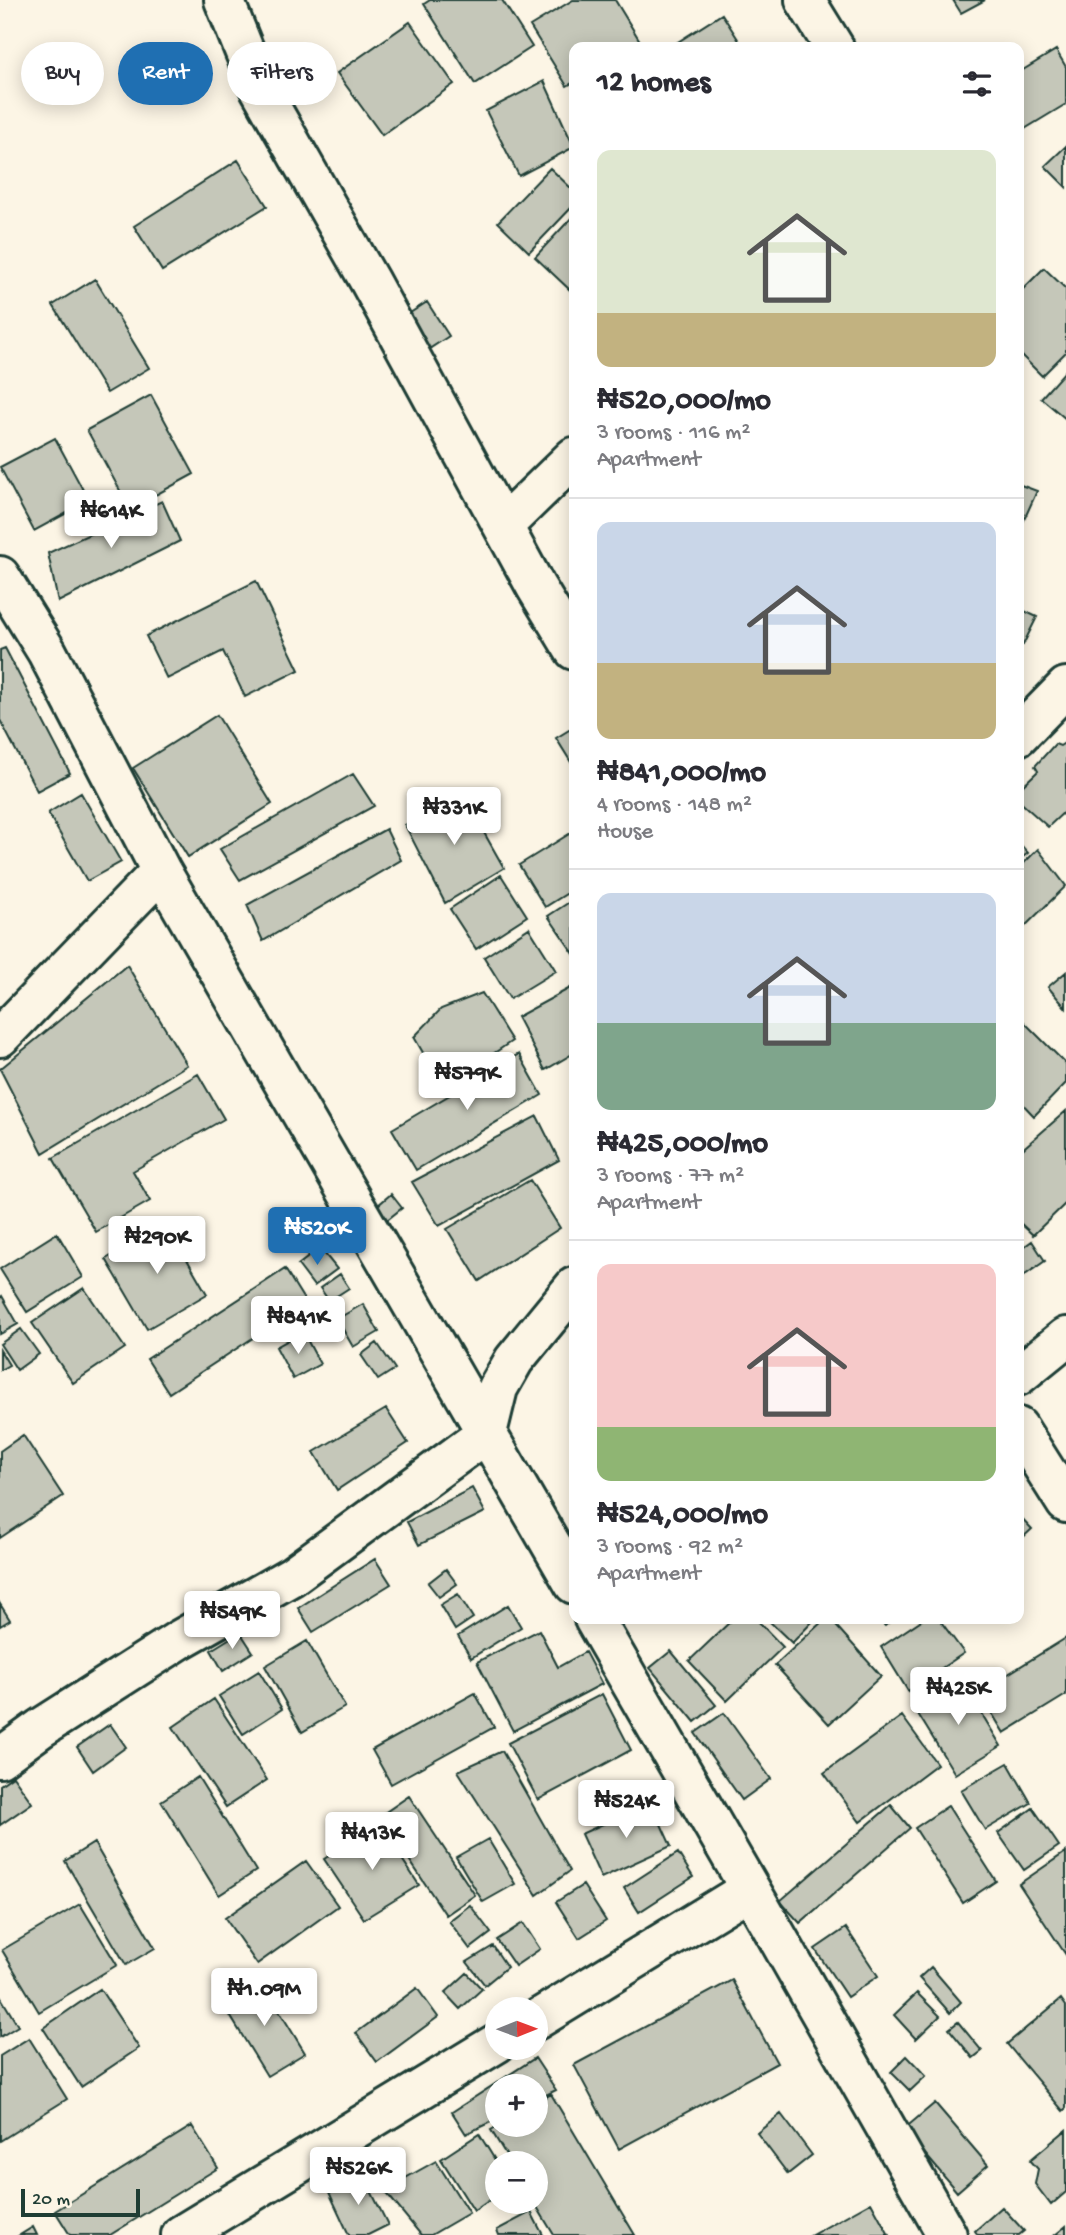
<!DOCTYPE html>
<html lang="en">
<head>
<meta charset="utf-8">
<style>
  body { margin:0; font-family:"Gochi Hand",sans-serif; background:#f2f2f3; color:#2b2b33; height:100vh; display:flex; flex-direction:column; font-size:26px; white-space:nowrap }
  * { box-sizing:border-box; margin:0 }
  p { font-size:23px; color:#7c7c81 }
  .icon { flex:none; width:38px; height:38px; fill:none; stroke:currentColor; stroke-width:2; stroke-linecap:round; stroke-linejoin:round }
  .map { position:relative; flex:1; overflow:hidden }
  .sheet { position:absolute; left:569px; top:42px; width:455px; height:1582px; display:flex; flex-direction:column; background:#fff; border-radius:14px; box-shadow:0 4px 18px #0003 }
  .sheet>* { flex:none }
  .hud { position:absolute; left:21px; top:42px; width:443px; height:63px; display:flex; gap:14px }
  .needle { width:46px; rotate:89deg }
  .controls { position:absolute; left:485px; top:1997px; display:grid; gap:14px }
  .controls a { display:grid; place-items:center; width:63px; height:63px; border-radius:50%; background:#fff; box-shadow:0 4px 18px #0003; font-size:35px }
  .scale { position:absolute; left:21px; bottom:18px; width:119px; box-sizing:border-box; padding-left:7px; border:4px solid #1f3d34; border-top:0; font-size:19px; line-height:24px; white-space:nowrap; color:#1f3d34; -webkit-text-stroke:5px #fcf5e5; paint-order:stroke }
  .price { position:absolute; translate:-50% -60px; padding:0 16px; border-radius:7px; background:#fff; color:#222; font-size:23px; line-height:46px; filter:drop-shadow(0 2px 4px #0008) }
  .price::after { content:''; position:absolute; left:50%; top:42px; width:21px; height:16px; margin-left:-10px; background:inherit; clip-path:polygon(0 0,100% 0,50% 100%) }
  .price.selected { background:#1f6fb2; color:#fff }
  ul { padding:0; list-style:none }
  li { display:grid; align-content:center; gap:14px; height:371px; padding:0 28px }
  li+li { border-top:2px solid #e1e1e2 }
  li span { display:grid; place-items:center; height:217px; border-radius:14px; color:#555 }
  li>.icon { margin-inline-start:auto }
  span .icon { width:126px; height:126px; fill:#fffc; stroke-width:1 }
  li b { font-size:30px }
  h2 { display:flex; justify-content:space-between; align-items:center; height:84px; padding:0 28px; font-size:30px }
  .pill { padding:0 24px; border-radius:32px; background:#fff; box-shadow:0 4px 18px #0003; font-size:24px; line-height:63px }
  .pill.selected { background:#1f6fb2; color:#fff }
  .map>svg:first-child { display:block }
  .building { fill:#c5c7b9; stroke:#1f3d34; stroke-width:2 }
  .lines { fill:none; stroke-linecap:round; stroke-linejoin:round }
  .street-casing { stroke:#1f3d34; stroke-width:44 }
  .street { stroke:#fcf5e5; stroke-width:38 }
</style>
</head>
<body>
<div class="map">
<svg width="1066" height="2235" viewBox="0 0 1066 2235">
  <rect width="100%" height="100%" fill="#fcf5e5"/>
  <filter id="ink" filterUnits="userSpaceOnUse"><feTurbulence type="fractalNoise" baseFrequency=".0143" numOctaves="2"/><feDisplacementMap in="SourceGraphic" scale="14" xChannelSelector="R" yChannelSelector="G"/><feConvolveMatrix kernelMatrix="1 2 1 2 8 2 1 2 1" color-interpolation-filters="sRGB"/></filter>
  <g filter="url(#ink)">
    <path class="building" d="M430,0H502L532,47L475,84L424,4Z
      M573,0H615L640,41L630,47H574V82L567,86L530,26Z
      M953,0H985L961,13Z
      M722,14L743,47H670Z
      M410,22L454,84L382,135L337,73Z
      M1056,50L1066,67V104L1018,133V73Z
      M544,81L574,147L519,176L486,111Z
      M1066,146V187L1045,166Z
      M238,160L267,206L162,271L134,226Z
      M550,168L574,191V205L529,252L498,222Z
      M574,215V286L570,290L535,257Z
      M1044,268L1066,289V352L1042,376L1018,352V294Z
      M95,279L149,368L107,393L53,305Z
      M427,302L449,336L426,351L404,317Z
      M1066,370V419L1041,398Z
      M151,395L194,474L130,509L87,430Z
      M55,438L89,501L34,531L0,467Z
      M1018,484L1037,491L1018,533Z
      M162,501L180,541L58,602L48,553Z
      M256,581L299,670L245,697L223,651L167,679L146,636Z
      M1018,608L1037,617L1023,645L1018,643Z
      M5,648L70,773L37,791L0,720V650Z
      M217,715L272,804L188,857L133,768Z
      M574,727V767L556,738Z
      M1066,742V810L1048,827L1018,800V790L1038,771L1035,766L1055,744L1060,746Z
      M353,774L374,806L240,880L220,849Z
      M461,792L504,868L445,903L405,825Z
      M81,793L121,862L87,881L48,813Z
      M386,829L401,860L263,941L247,905Z
      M574,831V889L545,907L519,865Z
      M1018,842L1028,853L1018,861Z
      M1038,849L1066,886L1018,933V869Z
      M501,875L527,916L476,949L450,909Z
      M574,899V954L548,916Z
      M529,928L556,971L510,999L484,957Z
      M127,965L187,1065L43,1153L0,1069Z
      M1066,972V1008L1048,987Z
      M574,986V1053L545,1070L517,1017Z
      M482,993L512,1041L453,1081L443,1066L434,1072L414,1037L441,1009Z
      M1018,1016L1066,1064V1083L1034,1116L1018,1099Z
      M519,1054L542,1095L416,1170L392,1129Z
      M198,1074L224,1119L133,1171L150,1201L96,1232L53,1158Z
      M1066,1111V1203L1033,1235L1018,1221V1153Z
      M537,1116L559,1160L439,1226L412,1182Z
      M530,1180L560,1228L479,1281L447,1229Z
      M391,1194L402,1208L387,1220L377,1206Z
      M166,1223L207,1294L147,1329L106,1259Z
      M57,1233L83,1277L27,1312L0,1269Z
      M1032,1241L1045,1261L1022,1277L1018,1271V1251Z
      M320,1248L337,1269L314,1286L298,1265Z
      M285,1269L306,1303L169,1393L147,1359Z
      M340,1274L349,1288L329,1301L320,1288Z
      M84,1288L125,1348L73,1383L32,1323Z
      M2,1296L18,1324L0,1334V1298Z
      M363,1304L379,1332L353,1347L337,1319Z
      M21,1329L39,1354L17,1370L0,1344Z
      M303,1332L320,1364L293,1379L276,1347Z
      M377,1343L395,1369L378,1380L361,1355Z
      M0,1350L9,1365L0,1370Z
      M386,1409L408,1443L337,1490L314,1452Z
      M23,1435L63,1496L0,1538V1451Z
      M472,1488L485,1512L419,1545L407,1522Z
      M1018,1514L1032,1529L1018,1542Z
      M375,1559L391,1584L313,1632L298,1608Z
      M446,1569L457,1584L439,1597L428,1583Z
      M458,1594L473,1618L455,1630L440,1605Z
      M0,1604L10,1620L0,1626Z
      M508,1605L521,1627L471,1658L458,1636Z
      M733,1619H756L783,1647L727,1701L689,1661Z
      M767,1619H815L792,1643Z
      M825,1619H830L881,1676L829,1724L775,1665Z
      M878,1619H893L885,1626Z
      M923,1619H939L964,1653L908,1691L881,1647Z
      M539,1630L558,1667L585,1652L602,1684L513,1731L477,1662Z
      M240,1632L253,1652L223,1671L211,1650Z
      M1066,1638V1695L1004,1733L979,1692Z
      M307,1641L345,1707L302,1732L265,1666Z
      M671,1651L716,1705L695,1722L650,1668Z
      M259,1671L282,1709L243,1734L219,1696Z
      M961,1679L1001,1746L955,1774L915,1709Z
      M475,1693L494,1727L391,1784L372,1750Z
      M602,1694L631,1750L538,1800L508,1743Z
      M214,1699L267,1780L226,1807L173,1727Z
      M724,1713L771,1779L742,1800L695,1733Z
      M902,1716L937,1764L860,1822L824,1773Z
      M110,1724L126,1747L93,1771L77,1747Z
      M502,1751L570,1871L537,1895L458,1771Z
      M1008,1763L1031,1803L985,1830L961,1790Z
      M13,1776L32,1803L0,1825V1785Z
      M198,1777L256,1871L219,1895L161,1801Z
      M409,1796L475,1895L446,1915L380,1816Z
      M651,1802L671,1846L601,1878L581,1834Z
      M891,1805L910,1828L800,1923L780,1901Z
      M948,1806L996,1881L963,1903L915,1828Z
      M1033,1808L1059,1846L1024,1870L998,1833Z
      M379,1824L419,1885L364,1919L324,1859Z
      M488,1839L515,1884L483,1902L456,1857Z
      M94,1843L155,1948L126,1965L65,1861Z
      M1066,1852V1955L1019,1884Z
      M678,1853L693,1877L639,1912L624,1888Z
      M306,1861L338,1906L257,1964L225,1918Z
      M583,1885L606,1921L579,1938L556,1902Z
      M80,1904L117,1965L39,2012L2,1950Z
      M470,1905L491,1933L470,1949L449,1921Z
      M523,1923L540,1949L515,1966L497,1940Z
      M846,1928L878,1976L847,1997L815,1949Z
      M493,1946L507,1967L485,1985L467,1962Z
      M931,1967L961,2002L950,2013L919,1978Z
      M467,1973L482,1989L460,2009L445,1993Z
      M732,1980L777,2063L619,2149L574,2065Z
      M261,1981L305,2053L267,2076L223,2004Z
      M417,1988L438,2017L377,2062L356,2033Z
      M100,1989L139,2048L81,2087L43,2028Z
      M917,1993L940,2016L916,2039L894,2015Z
      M0,1996L18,2026L0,2037Z
      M1061,1999L1066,2006V2108L1063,2111L1007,2044Z
      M958,2022L982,2051L973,2058L949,2029Z
      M29,2038L67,2099L0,2141V2056Z
      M907,2056L926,2076L910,2091L891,2072Z
      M535,2058L556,2090L536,2100V2086H497V2119L466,2134L452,2112Z
      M551,2094L635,2235H554L534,2202L536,2163H511L491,2130L501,2124H536V2104Z
      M935,2103L988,2165L957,2192L904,2129Z
      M781,2114L812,2155L788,2174L757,2133Z
      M192,2126L218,2168L110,2235H70L55,2211Z
      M1066,2130V2192L1051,2205L1035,2184L1038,2169L1030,2160Z
      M479,2134L497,2163V2195L474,2211L441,2159Z
      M390,2150L403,2170L388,2180L374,2160Z
      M436,2161L469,2213L431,2235H421L384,2190Z
      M362,2173L388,2225L368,2235H349L328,2190Z
      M871,2202L889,2235H812Z
      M1002,2207L1024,2231L1019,2235H978L975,2231Z
      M531,2212L543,2235H499L497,2230Z
      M1066,2226V2235H1055Z
      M33,2227L37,2235H20Z"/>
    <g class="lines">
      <defs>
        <path id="street" d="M224,0L259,87L370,282L536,587L574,650
          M805,0L834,47
          M503,526L574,457
          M0,576L47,652L161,871L574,1584
          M1018,736L1066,687
          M0,1037L161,871
          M1018,1376L1066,1337
          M1018,1427L1066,1503
          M594,1619L750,1889
          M0,1758L41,1728L179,1640L292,1576L487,1433L498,1388L514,1360L574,1287
          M536,2020L750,1889L947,2235
          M181,2235L497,2043"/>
      </defs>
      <use href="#street" class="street-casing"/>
      <use href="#street" class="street"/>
    </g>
  </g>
</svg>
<div class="controls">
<a><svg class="needle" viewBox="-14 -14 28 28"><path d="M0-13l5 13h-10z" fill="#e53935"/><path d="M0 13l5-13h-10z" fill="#7c7c81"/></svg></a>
<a>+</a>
<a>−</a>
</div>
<div class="scale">20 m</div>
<b class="price" style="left:111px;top:550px">₦614K</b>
<b class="price" style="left:454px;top:847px">₦331K</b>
<b class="price" style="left:467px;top:1112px">₦579K</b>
<b class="price selected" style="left:317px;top:1267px">₦520K</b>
<b class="price" style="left:157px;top:1276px">₦290K</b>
<b class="price" style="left:298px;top:1356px">₦841K</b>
<b class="price" style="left:232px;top:1651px">₦549K</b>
<b class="price" style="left:958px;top:1727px">₦425K</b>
<b class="price" style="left:626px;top:1840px">₦524K</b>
<b class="price" style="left:372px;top:1872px">₦413K</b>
<b class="price" style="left:264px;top:2028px">₦1.09M</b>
<b class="price" style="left:358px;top:2207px">₦526K</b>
<div class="hud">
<a class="pill">Buy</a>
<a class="pill selected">Rent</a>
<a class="pill">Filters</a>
</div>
<section class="sheet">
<h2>12 homes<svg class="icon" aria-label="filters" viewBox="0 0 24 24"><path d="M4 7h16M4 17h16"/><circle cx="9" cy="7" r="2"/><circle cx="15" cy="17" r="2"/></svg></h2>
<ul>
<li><span style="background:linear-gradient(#dfe7d0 75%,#c2b280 0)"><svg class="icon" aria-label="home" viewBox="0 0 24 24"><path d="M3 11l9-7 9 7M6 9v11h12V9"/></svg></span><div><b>₦520,000/mo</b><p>3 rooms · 116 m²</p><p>Apartment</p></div></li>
<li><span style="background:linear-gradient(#c9d6e8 65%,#c2b280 0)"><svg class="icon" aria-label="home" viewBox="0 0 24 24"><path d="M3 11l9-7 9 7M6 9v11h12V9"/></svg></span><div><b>₦841,000/mo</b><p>4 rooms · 148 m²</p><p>House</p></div></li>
<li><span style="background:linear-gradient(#c9d6e8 60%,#7fa58c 0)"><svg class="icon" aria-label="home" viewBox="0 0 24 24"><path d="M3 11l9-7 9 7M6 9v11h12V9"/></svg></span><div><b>₦425,000/mo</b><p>3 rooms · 77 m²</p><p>Apartment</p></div></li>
<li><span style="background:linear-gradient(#f6c9c9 75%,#8fb573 0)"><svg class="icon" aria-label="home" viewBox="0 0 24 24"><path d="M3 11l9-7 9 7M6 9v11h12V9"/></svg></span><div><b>₦524,000/mo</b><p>3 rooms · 92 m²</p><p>Apartment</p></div></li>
</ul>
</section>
</div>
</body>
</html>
